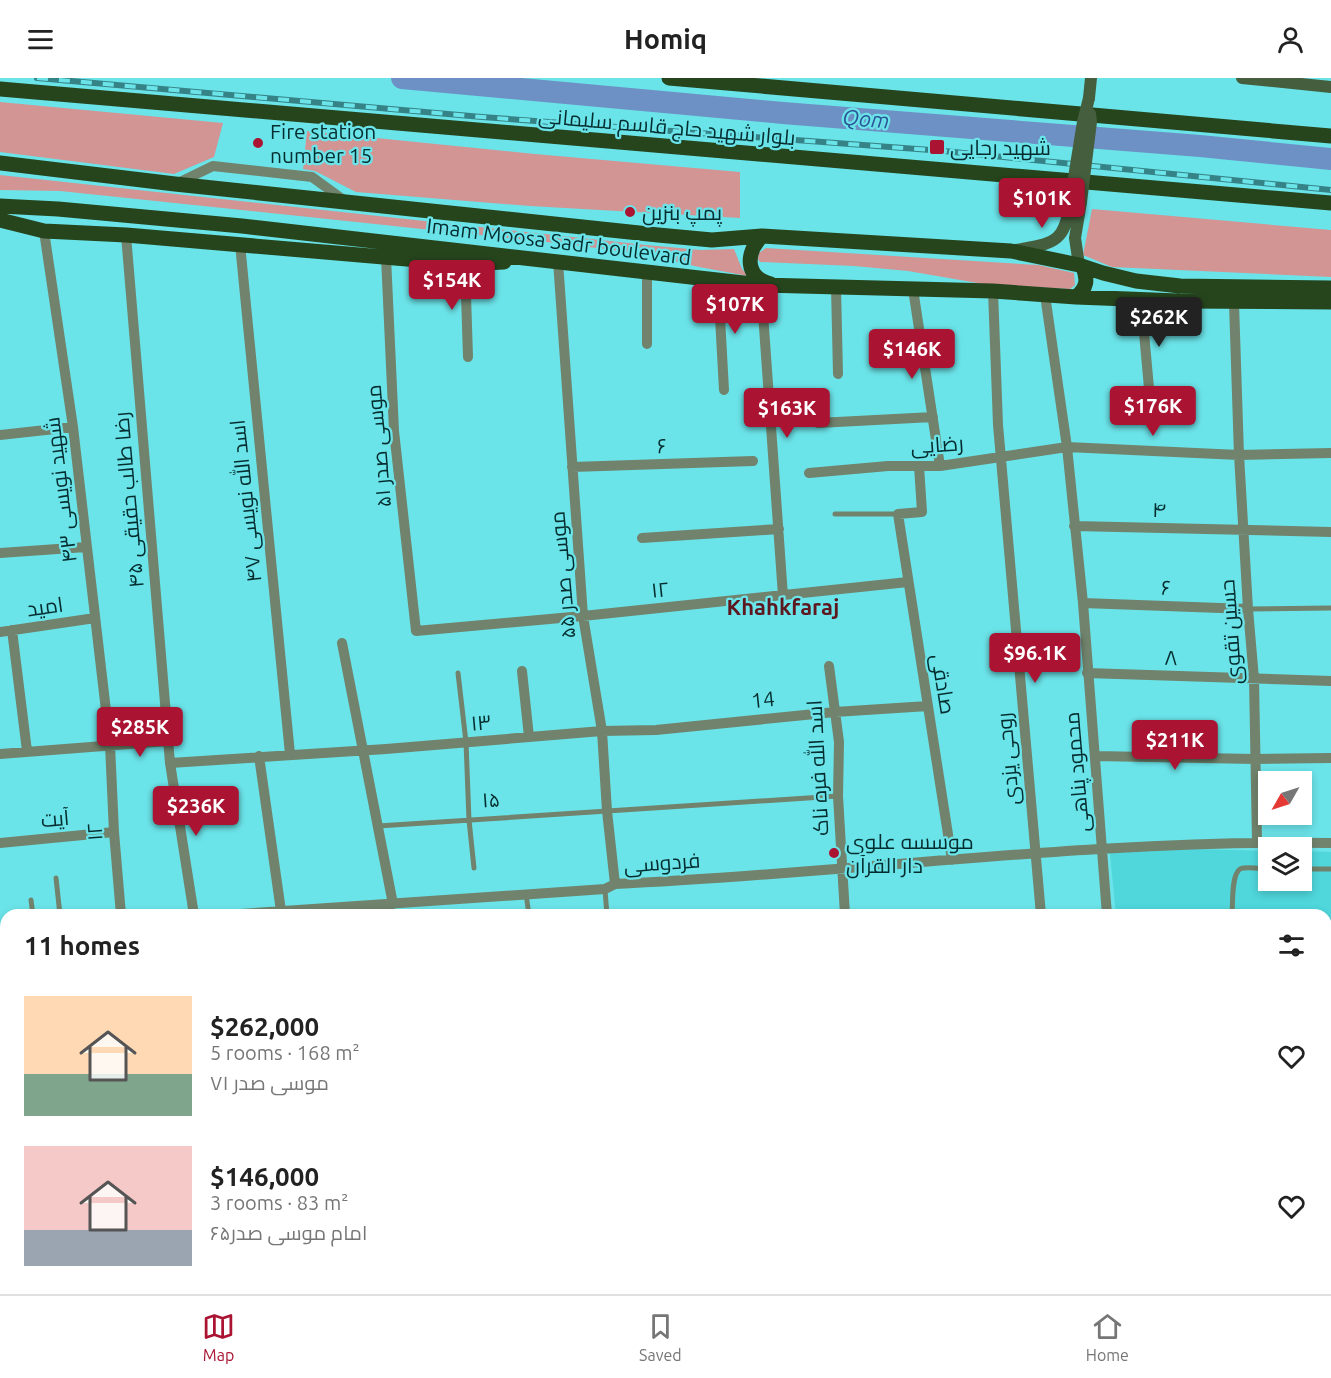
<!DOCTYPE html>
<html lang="en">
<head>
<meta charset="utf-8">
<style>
  body { margin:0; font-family:Ubuntu,Cairo,sans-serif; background:#f6f6f6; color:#222; height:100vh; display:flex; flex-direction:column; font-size:22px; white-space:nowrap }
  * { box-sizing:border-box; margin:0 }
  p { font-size:20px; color:#767676 }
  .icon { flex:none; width:33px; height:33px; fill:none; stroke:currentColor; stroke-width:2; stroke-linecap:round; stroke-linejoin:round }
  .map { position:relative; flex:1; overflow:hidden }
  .sheet { position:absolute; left:0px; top:831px; width:1332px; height:386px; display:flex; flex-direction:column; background:#fff; border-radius:18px 18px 0 0; box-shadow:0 3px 9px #0003 }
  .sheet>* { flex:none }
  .needle { width:39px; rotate:231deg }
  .fabs { position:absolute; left:1258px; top:693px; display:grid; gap:12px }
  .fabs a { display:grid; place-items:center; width:54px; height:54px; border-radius:0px; background:#fff; box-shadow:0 3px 9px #0003; font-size:30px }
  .price { position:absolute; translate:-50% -51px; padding:0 14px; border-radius:6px; background:#aa1331; color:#fff; font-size:20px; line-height:39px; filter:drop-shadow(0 2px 3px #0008) }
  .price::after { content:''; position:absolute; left:50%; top:36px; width:18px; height:14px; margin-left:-9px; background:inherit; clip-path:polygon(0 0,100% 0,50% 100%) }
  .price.active { background:#222; color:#fff }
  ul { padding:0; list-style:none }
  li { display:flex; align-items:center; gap:18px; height:150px; padding:0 24px }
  li span { display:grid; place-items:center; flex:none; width:168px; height:120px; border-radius:0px; color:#555 }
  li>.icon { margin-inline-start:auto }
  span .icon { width:72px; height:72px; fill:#fffc; stroke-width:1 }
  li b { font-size:26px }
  h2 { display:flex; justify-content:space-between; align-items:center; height:72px; padding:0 24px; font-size:26px }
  header { display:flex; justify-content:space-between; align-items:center; height:78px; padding:0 24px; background:#fff; font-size:27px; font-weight:700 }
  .menu { display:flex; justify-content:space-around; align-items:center; height:84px; border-top:2px solid #e0e0e0; background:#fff; font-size:16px; color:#767676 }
  .menu a { display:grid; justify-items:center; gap:3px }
  .menu .active { color:#aa1331 }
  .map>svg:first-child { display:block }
  .built { fill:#4fd7dc }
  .green { fill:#d39494 }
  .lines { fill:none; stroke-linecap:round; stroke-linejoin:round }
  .river { stroke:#6e91c5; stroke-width:22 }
  .lane { stroke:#71836c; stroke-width:5 }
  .street { stroke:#71836c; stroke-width:10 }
  .secondary { stroke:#455f3e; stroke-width:12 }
  .primary { stroke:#26451d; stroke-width:15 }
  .rail-casing { stroke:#358387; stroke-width:6 }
  .rail { stroke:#6be4e9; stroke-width:4; stroke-dasharray:11; stroke-linecap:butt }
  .secondary-bridge { stroke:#455f3e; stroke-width:12 }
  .poi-dot { fill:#aa1331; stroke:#6be4e9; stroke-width:2 }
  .labels { text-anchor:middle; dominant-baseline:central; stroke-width:4.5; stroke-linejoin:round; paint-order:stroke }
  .street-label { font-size:21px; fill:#042d2f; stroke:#6be4e9 }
  .poi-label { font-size:21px; fill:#042d2f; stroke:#6be4e9; text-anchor:start }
  .water-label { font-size:22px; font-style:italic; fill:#2a5597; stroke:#6be4e9 }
  .neighbourhood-label { font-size:22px; font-weight:bold; fill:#5c171f; stroke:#6be4e9 }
</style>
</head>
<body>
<header><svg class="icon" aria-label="menu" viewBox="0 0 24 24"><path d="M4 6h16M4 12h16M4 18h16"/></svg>Homiq<svg class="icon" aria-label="person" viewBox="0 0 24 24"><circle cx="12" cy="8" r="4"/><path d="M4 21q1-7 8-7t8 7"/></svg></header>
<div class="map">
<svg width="1331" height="1216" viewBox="0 0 1331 1216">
  <rect width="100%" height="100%" fill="#6be4e9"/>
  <path class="built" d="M1116,769L1269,773V802H1302V773L1331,774V935H1326V837H1116L1110,776Z"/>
  <path class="green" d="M0,24L223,45L214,79L174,96L0,74Z
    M307,53L535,76L740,94V140L530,128L356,114L315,93L303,91Z
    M0,97L646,167L701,172L734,171L742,191L748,198L699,189L642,176L566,166L60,113L0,112Z
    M1092,131L1331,152V199L1112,189L1083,177Z
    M766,170L1038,187L1074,195L1075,207L1070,211L989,207L908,193L854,188L760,184L758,181L759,175Z
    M79,1210H240L241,1216H54Z"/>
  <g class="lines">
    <path class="river" d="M402,0L783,35L1200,68L1331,81"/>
    <path class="lane" d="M835,436H898
      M1249,531L1331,530
      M458,595L466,664L469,742L474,790
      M378,748L838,718
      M1302,791H1331
      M56,800L60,837
      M605,812L607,837
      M526,816L529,837
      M31,822L33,837
      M1232,837C1233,826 1231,797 1240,791C1247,788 1261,791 1269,791
      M1326,980H1331
      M0,1134H6
      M754,1210V1216"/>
    <path class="street" d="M178,105L213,88L312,99L345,123
      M44,153L73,349L110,667L114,754L121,837
      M126,157L170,685L194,837
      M240,166L290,676
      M386,179L394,353L416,553L583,538L908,504
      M558,183L583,538L602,653L607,733L615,806
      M465,186L468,279
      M718,203L724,312
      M761,207L783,518
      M836,209L838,296
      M913,211L940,388
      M993,213L998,347L1041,837
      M1045,217L1067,369L1083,525L1107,837
      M1141,222L1150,321
      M1234,225L1239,377L1248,531L1254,601L1257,764
      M647,266V195
      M818,345L933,339
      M0,357L73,349
      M919,388L922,434L898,436L952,782
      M572,389L753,383
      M809,395L888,388H940L1067,369L1239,377L1331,375
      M1074,448L1331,454
      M642,460L779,451
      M0,475L86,469
      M1083,525L1248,531
      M12,552L27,673
      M0,554L95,540
      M342,565L393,826
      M829,588L839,664L838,718L845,837
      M522,593L529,659
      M1087,595L1331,603
      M0,676L168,663
      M259,678L281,833
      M1095,678L1255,681L1331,680
      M170,685L386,671L602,653L656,652L835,634L928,628
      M0,765L114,754
      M226,837L605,811L615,806C854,795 1092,761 1331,765
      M0,859H6
      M0,982L6,981
      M0,1168H6
      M0,1194L6,1196
      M244,1210L245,1216
      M303,1210L304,1216
      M375,1210L376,1216
      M470,1210L471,1216
      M620,1210V1216
      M690,1210V1216
      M849,1210V1216
      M1100,1210V1216
      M986,1215H1013
      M40,1216L41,1210
      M1184,1216V1210
      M1328,1216L1331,1065"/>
    <path class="secondary" d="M1242,0L1331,9
      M1089,20L1091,0
      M1016,172C1053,165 1065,166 1070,124
      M1079,187L1075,160L1081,124"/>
    <path class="primary" d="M669,0L1331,58
      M0,11L1331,125
      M0,85L175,106L658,157L712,162L762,158L1011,173L1079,187L1103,195L1136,203L1180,208L1331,210
      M0,128L58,131L242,148L761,207L993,213L1076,219L1179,223L1331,224
      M0,142L44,153L126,157L465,186L504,184
      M762,158C745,175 745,200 771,206
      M1076,219C1087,210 1088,202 1083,189"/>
    <defs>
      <path id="rail" d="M37,0L482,39L944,73L1331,112"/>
    </defs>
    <use href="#rail" class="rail-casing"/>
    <use href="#rail" class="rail"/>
    <path class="secondary-bridge" d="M1070,124L1083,44L1089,20
      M1081,124L1091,44L1090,36"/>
  </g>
  <g class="poi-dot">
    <circle cx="258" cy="65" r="6"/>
    <rect x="929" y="61" width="16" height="16" rx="3"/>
    <circle cx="630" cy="134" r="6"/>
    <circle cx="834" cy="775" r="6"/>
  </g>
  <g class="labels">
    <g class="street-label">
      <text transform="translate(667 48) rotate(5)">بلوار شهید حاج قاسم سلیمانی</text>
      <text transform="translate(559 163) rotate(7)">Imam Moosa Sadr boulevard</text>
      <text transform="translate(937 366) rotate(-4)">رضایی</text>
      <text transform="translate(662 367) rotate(-2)">۶</text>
      <text transform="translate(378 368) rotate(-95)">موسی صدر ۵۱</text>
      <text transform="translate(60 412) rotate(-97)">۴۳ شهید نویسی</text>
      <text transform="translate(128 422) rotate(-95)">۴۵ رضا طالب حقیقی</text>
      <text transform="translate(245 423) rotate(-96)">۴۷ اسد الله نویسی</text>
      <text transform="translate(1159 431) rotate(1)">۴</text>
      <text transform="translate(562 497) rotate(-95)">موسی صدر ۵۵</text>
      <text transform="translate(1166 509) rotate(2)">۶</text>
      <text transform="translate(660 511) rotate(-6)">۱۲</text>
      <text transform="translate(45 528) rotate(-8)">امید</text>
      <text transform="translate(1230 554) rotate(-94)">حسین تقوی</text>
      <text transform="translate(1171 579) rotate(2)">۸</text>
      <text transform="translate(944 606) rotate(81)">صادقی</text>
      <text transform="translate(763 621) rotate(-6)">14</text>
      <text transform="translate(481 644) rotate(-5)">۱۳</text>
      <text transform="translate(1007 681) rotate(-95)">روحی یزدی</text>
      <text transform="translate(817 690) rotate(-93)">اسد الله فره ناک</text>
      <text transform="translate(1076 694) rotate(-95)">محمود پناهی</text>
      <text transform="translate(491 721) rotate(-4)">۱۵</text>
      <text transform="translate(55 740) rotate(-5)">آیت</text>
      <text transform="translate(94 754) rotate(-94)">۱۲</text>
      <text transform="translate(662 784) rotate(-4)">فردوسی</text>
    </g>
    <g class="poi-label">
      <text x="270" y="53">Fire station<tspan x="270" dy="24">number 15</tspan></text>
      <text x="950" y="69">شهید رجایی</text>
      <text x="642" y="134">پمپ بنزین</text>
      <text x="846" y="763">موسسه علوی<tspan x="846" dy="24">دار القرآن</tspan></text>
    </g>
    <g class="water-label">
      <text transform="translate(866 40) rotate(5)">Qom</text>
    </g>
    <g class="neighbourhood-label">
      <text x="783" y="528">Khahkfaraj</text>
    </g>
  </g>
</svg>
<div class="fabs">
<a><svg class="needle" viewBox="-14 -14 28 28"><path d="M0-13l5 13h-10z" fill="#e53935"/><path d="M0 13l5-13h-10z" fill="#767676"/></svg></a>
<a><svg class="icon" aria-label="layers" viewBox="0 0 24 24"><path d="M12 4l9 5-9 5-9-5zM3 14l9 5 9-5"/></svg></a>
</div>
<b class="price" style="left:1042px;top:151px">$101K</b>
<b class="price" style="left:452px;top:233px">$154K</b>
<b class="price" style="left:735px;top:257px">$107K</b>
<b class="price active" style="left:1159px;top:270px">$262K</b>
<b class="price" style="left:912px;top:302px">$146K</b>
<b class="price" style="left:1153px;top:359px">$176K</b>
<b class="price" style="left:787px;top:361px">$163K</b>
<b class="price" style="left:1035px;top:606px">$96.1K</b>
<b class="price" style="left:140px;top:680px">$285K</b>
<b class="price" style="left:1175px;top:693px">$211K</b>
<b class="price" style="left:196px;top:759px">$236K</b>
<section class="sheet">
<h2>11 homes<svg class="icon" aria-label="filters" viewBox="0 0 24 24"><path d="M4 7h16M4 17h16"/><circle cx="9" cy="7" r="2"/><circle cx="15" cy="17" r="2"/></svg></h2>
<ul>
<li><span style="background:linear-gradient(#ffd9b3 65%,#7fa58c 0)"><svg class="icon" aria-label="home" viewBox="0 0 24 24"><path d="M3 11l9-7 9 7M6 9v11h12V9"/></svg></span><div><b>$262,000</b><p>5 rooms · 168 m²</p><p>موسی صدر ۷۱</p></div><svg class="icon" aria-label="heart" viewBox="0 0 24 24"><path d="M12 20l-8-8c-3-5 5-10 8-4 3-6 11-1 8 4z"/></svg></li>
<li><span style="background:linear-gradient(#f6c9c9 70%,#9aa5b1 0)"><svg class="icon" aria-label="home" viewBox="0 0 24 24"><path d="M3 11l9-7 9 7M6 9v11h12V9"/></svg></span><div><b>$146,000</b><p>3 rooms · 83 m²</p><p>امام موسی صدر۶۵</p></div><svg class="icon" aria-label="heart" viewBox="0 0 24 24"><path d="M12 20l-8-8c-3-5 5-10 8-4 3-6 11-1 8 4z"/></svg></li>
</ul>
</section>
</div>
<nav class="menu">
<a class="active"><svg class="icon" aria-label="map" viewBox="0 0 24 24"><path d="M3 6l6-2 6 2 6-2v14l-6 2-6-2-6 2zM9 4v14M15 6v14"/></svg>Map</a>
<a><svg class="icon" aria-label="saved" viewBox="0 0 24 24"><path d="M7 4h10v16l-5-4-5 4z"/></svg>Saved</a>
<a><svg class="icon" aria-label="home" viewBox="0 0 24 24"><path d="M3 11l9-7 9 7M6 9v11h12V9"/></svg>Home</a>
</nav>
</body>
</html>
